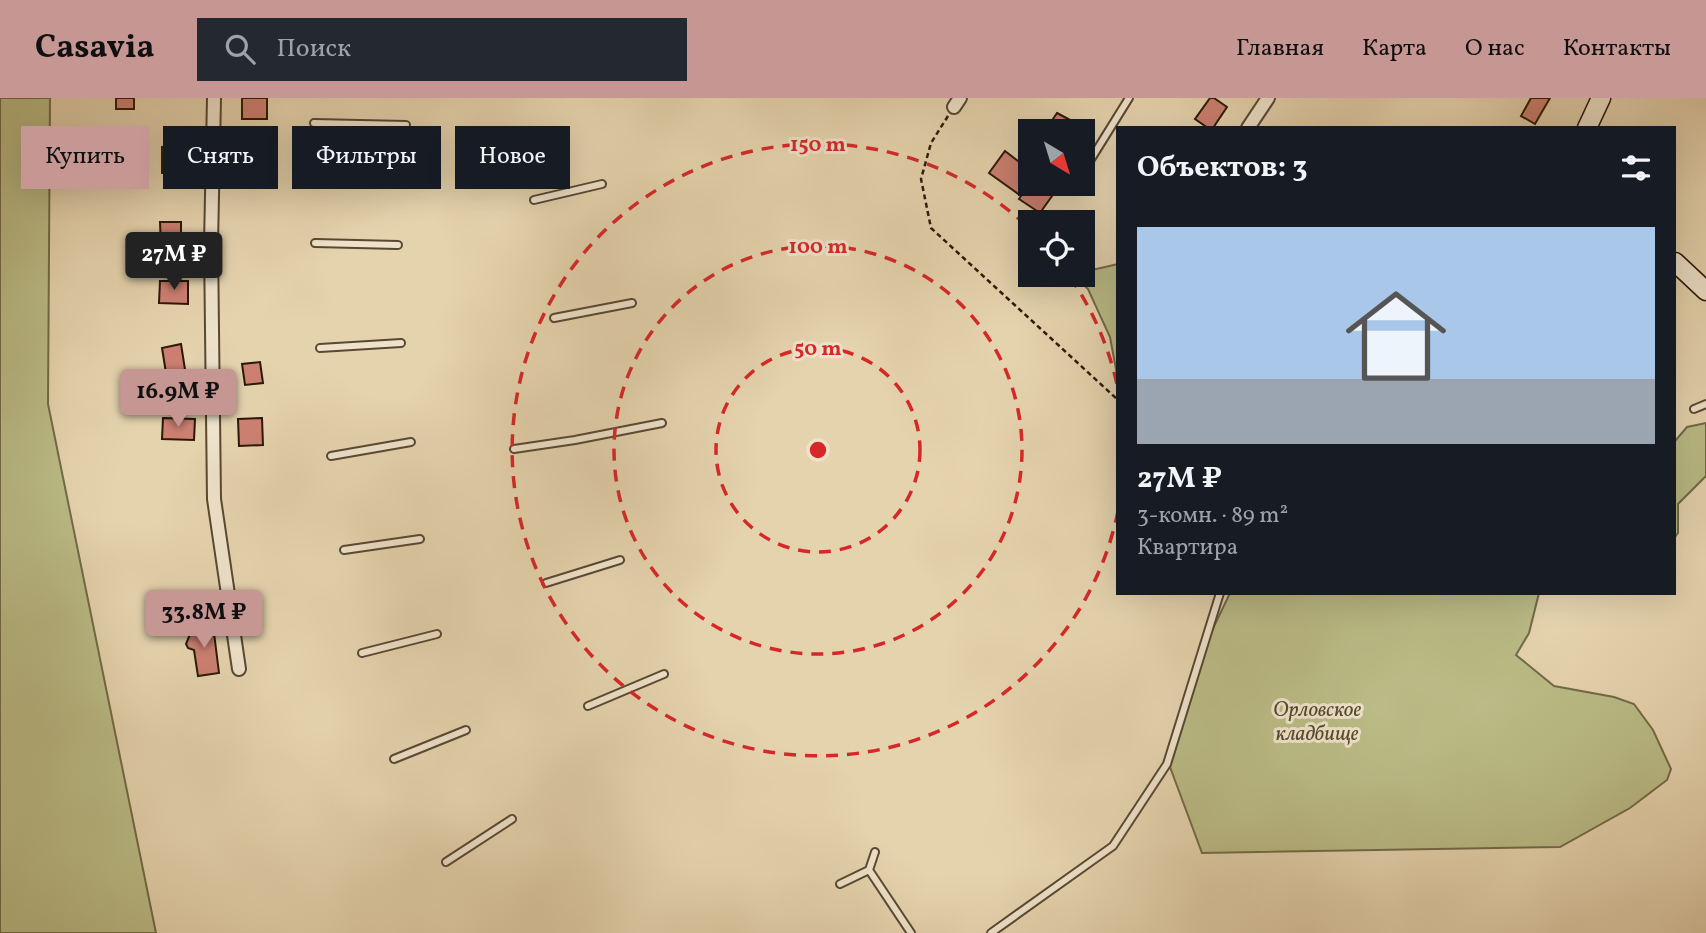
<!DOCTYPE html>
<html lang="ru">
<head>
<meta charset="utf-8">
<style>
  body { margin:0; font-family:Vollkorn,serif; background:#242831; color:#f1f3f6; height:100vh; display:flex; flex-direction:column; font-size:26px; white-space:nowrap }
  * { box-sizing:border-box; margin:0 }
  p { font-size:23px; color:#9ea1a6 }
  .icon { flex:none; width:38px; height:38px; fill:none; stroke:currentColor; stroke-width:2; stroke-linecap:round; stroke-linejoin:round }
  .map { position:relative; flex:1; overflow:hidden }
  .panel { position:absolute; left:1116px; top:28px; width:560px; height:469px; display:flex; flex-direction:column; background:#171b24; border-radius:0px; box-shadow:0 7px 28px #0002 }
  .panel>* { flex:none }
  .guide { position:absolute; left:21px; top:28px; width:665px; height:63px; display:flex; gap:14px }
  .needle { width:46px; rotate:142deg }
  .fabs { position:absolute; left:1018px; top:21px; display:grid; gap:14px }
  .fabs a { display:grid; place-items:center; width:77px; height:77px; border-radius:0px; background:#171b24; box-shadow:0 7px 28px #0002; font-size:35px }
  .price { position:absolute; translate:-50% -60px; padding:0 16px; border-radius:7px; background:#c59692; color:#111; font-size:23px; line-height:46px; filter:drop-shadow(0 2px 4px #0008) }
  .price::after { content:''; position:absolute; left:50%; top:42px; width:21px; height:16px; margin-left:-10px; background:inherit; clip-path:polygon(0 0,100% 0,50% 100%) }
  .price.current { background:#222; color:#fff }
  ul { padding:0; list-style:none }
  li { display:grid; align-content:center; gap:14px; height:371px; padding:0 21px }
  li+li { border-top:2px solid #363941 }
  li span { display:grid; place-items:center; height:217px; border-radius:0px; color:#555 }
  li>.icon { margin-inline-start:auto }
  span .icon { width:126px; height:126px; fill:#fffc; stroke-width:1 }
  li b { font-size:30px }
  h2 { display:flex; justify-content:space-between; align-items:center; height:84px; padding:0 21px; font-size:30px }
  .pill { padding:0 24px; border-radius:0px; background:#171b24; box-shadow:0 7px 28px #0002; font-size:24px; line-height:63px }
  .pill.current { background:#c59692; color:#111 }
  header { display:flex; align-items:center; gap:42px; box-sizing:border-box; height:98px; padding:0 35px; background:#c59692; color:#111 }
  header strong { font-size:33px }
  nav { display:flex; gap:38px; margin-inline-start:auto; font-size:24px }
  .search { width:490px; height:63px; background:#242831; display:flex; align-items:center; gap:18px; box-sizing:border-box; padding:0 24px; border-radius:0px; color:#9ea1a6; font-size:26px }
  .map>svg:first-child { display:block }
  .green { fill:#babb86; stroke:#726a47; stroke-width:2 }
  .building { fill:#cd8072; stroke:#2a1908; stroke-width:2 }
  .lines { fill:none; stroke-linecap:round; stroke-linejoin:round }
  .service-casing { stroke:#594832; stroke-width:10 }
  .minor-casing { stroke:#594832; stroke-width:16 }
  .secondary-casing { stroke:#2a1908; stroke-width:21 }
  .path { stroke:#2a1908; stroke-width:2.5; stroke-dasharray:5 3.5; stroke-linecap:butt }
  .service { stroke:#eee2ca; stroke-width:6 }
  .minor { stroke:#eee2ca; stroke-width:12 }
  .secondary { stroke:#eee2ca; stroke-width:18 }
  .ring { fill:none; stroke:#d62828; stroke-width:3.5; stroke-dasharray:12 9 }
  .labels { text-anchor:middle; dominant-baseline:central; stroke-width:6; stroke-linejoin:round; paint-order:stroke }
  .park-label { font-size:21px; font-style:italic; fill:#554a2e; stroke:#eee2ca }
  .centre { fill:#d62828; stroke:#eee2ca; stroke-width:3.5 }
  .ring-label { font-size:21px; text-anchor:middle; font-weight:bold; fill:#d62828; stroke:#eee2ca; stroke-width:6; stroke-linejoin:round; paint-order:stroke }
</style>
</head>
<body>
<header>
<strong>Casavia</strong>
<div class="search"><svg class="icon" aria-label="search" viewBox="0 0 24 24"><circle cx="10" cy="10" r="6"/><path d="M15 15l6 6"/></svg>Поиск</div>
<nav><a>Главная</a><a>Карта</a><a>О нас</a><a>Контакты</a></nav>
</header>
<div class="map">
<svg width="1706" height="835" viewBox="0 0 1706 835">
  <rect width="100%" height="100%" fill="#e5d3ae"/>
  <filter id="stains"><feTurbulence type="fractalNoise" baseFrequency=".00286" numOctaves="4"/><feColorMatrix values="0 0 0 0 .2 0 0 0 0 .09 0 0 0 0 .02 0 0 0 .5 -.17"/></filter>
  <radialGradient id="worn" r=".72"><stop offset=".6" stop-color="#630" stop-opacity="0"/><stop offset="1" stop-color="#630" stop-opacity=".3"/></radialGradient>
  <path class="green" d="M0,0H50L48,306L156,835H0Z
    M1118,166V282L1110,239L1088,191L1073,177H1083V174Z
    M1706,325V378L1678,406V435L1675,439V343L1687,329Z
    M1230,495H1539L1529,535L1516,557L1554,588L1614,599L1634,606L1653,632L1671,671L1667,682L1630,710L1560,749L1202,755L1170,669L1207,543Z"/>
  <path class="building" d="M116,0H134V11H116Z
    M242,0H267V21H242Z
    M1210,0H1214L1227,9L1213,30H1208L1195,21Z
    M1531,0H1550L1535,26L1521,18Z
    M1057,15L1072,23L1066,33L1051,24Z
    M185,48V75H162V49Z
    M255,49L256,73L240,74L239,50Z
    M1005,53L1031,73V86H1050L1057,91L1040,115L1019,101L1021,98L989,75Z
    M160,124H181V151H161Z
    M160,183H188V206L159,205Z
    M181,246L186,278L167,281L162,250Z
    M260,264L263,285L245,287L242,266Z
    M163,320L195,321L194,342L162,341Z
    M262,320L263,347L239,348L238,321Z
    M213,527L219,575L198,578L194,552L188,550L186,546L191,534V530Z"/>
  <g class="lines">
    <defs>
      <path id="service" d="M314,25L406,27
        M1088,66L1129,0
        M534,102L602,86
        M315,145L398,147
        M554,220L632,205
        M320,250L401,245
        M1694,311L1706,306
        M514,351L575,342L662,325
        M331,358L411,344
        M344,452L420,441
        M546,485L620,462
        M362,555L437,536
        M588,608L664,576
        M394,661L466,632
        M446,764L512,721
        M869,772L911,835
        M840,786L869,772L875,754
        M991,835L1113,748L1167,666L1220,495"/>
      <path id="minor" d="M214,0L211,146L214,401L239,571
        M954,9L960,0
        M1248,30L1268,0"/>
      <path id="secondary" d="M1587,30L1601,0
        M1675,164L1706,193"/>
    </defs>
    <use href="#service" class="service-casing"/>
    <use href="#minor" class="minor-casing"/>
    <use href="#secondary" class="secondary-casing"/>
    <path class="path" d="M948,18L931,45L921,81L931,130L1118,302"/>
    <use href="#service" class="service"/>
    <use href="#minor" class="minor"/>
    <use href="#secondary" class="secondary"/>
  </g>
  <g class="ring">
    <circle cx="818" cy="352" r="102"/>
    <circle cx="818" cy="352" r="204"/>
    <path d="M1118 413A306 306 0 1 1 1031 132M1070 179A306 306 0 0 1 1118 291"/>
  </g>
  <g class="labels">
    <g class="park-label">
      <text x="1317" y="612">Орловское<tspan x="1317" dy="24">кладбище</tspan></text>
    </g>
  </g>
  <circle cx="818" cy="352" r="10" class="centre"/>
  <g class="ring-label">
    <text x="818" y="53">150 m</text>
    <text x="818" y="155">100 m</text>
    <text x="818" y="257">50 m</text>
  </g>
  <rect width="100%" height="100%" filter="url(#stains)"/>
  <rect width="100%" height="100%" fill="url(#worn)"/>
</svg>
<div class="fabs">
<a><svg class="needle" viewBox="-14 -14 28 28"><path d="M0-13l5 13h-10z" fill="#e53935"/><path d="M0 13l5-13h-10z" fill="#9ea1a6"/></svg></a>
<a><svg class="icon" aria-label="locate" viewBox="0 0 24 24"><circle cx="12" cy="12" r="6"/><path d="M12 2v4M12 18v4M2 12h4M18 12h4"/></svg></a>
</div>
<b class="price current" style="left:174px;top:194px">27M ₽</b>
<b class="price" style="left:178px;top:331px">16.9M ₽</b>
<b class="price" style="left:204px;top:552px">33.8M ₽</b>
<div class="guide">
<a class="pill current">Купить</a>
<a class="pill">Снять</a>
<a class="pill">Фильтры</a>
<a class="pill">Новое</a>
</div>
<section class="panel">
<h2>Объектов: 3<svg class="icon" aria-label="filters" viewBox="0 0 24 24"><path d="M4 7h16M4 17h16"/><circle cx="9" cy="7" r="2"/><circle cx="15" cy="17" r="2"/></svg></h2>
<ul>
<li><span style="background:linear-gradient(#a9c7e8 70%,#9aa5b1 0)"><svg class="icon" aria-label="home" viewBox="0 0 24 24"><path d="M3 11l9-7 9 7M6 9v11h12V9"/></svg></span><div><b>27M ₽</b><p>3-комн. · 89 m²</p><p>Квартира</p></div></li>
</ul>
</section>
</div>
</body>
</html>
